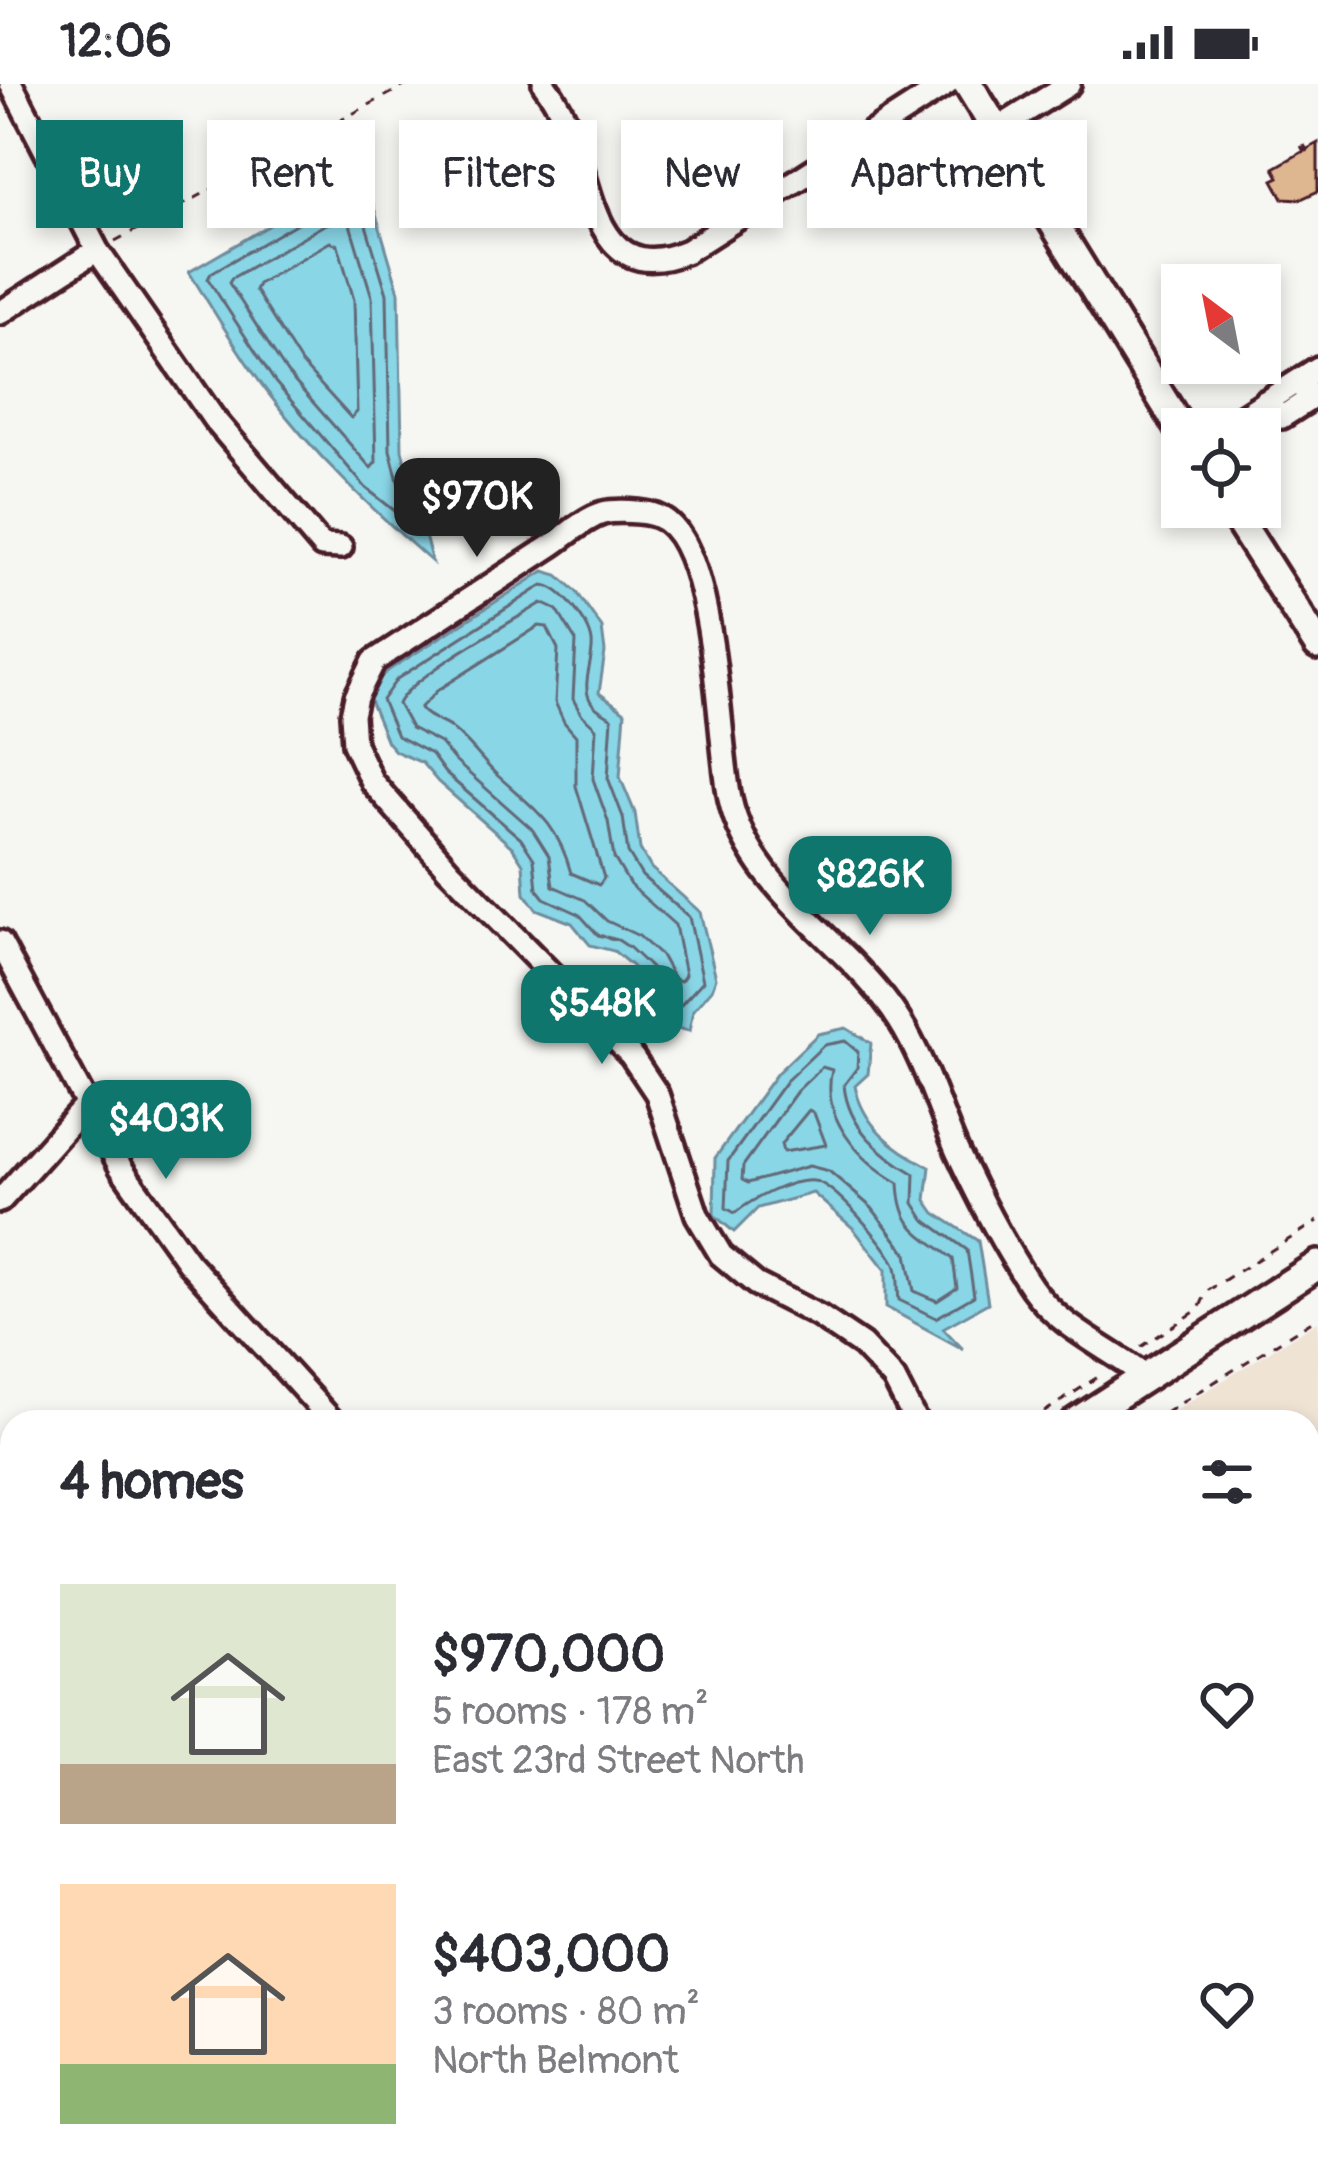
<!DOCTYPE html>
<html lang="en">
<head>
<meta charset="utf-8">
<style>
  body { margin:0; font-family:Pangolin,sans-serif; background:#f7f7f7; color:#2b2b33; height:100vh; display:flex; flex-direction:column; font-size:45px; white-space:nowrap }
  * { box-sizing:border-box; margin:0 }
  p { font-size:39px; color:#7c7c81 }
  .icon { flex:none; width:66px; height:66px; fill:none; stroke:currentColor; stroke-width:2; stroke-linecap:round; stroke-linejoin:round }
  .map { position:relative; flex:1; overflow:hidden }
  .panel { position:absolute; left:0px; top:1326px; width:1320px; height:771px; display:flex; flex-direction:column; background:#fff; border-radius:36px 36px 0 0; box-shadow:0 6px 18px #0003 }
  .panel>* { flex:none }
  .top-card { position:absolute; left:36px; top:36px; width:1248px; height:108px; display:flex; gap:24px }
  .needle { width:78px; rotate:328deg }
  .controls { position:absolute; left:1161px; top:180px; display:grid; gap:24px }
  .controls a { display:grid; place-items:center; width:120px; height:120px; border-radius:0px; background:#fff; box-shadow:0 6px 18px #0003; font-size:60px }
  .price { position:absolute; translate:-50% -102px; padding:0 27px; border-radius:24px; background:#0f766e; color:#fff; font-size:39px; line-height:78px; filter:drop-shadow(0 3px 6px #0008) }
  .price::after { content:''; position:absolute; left:50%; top:72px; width:36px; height:27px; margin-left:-18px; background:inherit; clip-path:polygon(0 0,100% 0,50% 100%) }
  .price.on { background:#222; color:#fff }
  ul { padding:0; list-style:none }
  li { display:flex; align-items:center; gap:36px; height:300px; padding:0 60px }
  li span { display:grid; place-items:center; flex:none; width:336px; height:240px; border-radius:0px; color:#555 }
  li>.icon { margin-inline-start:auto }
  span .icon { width:144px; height:144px; fill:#fffc; stroke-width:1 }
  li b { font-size:51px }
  h2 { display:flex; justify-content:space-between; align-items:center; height:144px; padding:0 60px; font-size:51px }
  .tag { padding:0 42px; border-radius:0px; background:#fff; box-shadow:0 6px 18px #0003; font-size:42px; line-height:108px }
  .tag.on { background:#0f766e; color:#fff }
  .status { display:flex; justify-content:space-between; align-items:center; height:84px; padding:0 60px; background:#fff; direction:ltr }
  .status svg { height:33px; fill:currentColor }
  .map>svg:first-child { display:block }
  .built { fill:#efe3d4 }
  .green { fill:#d0e59a; stroke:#8d8262; stroke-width:3 }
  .water { fill:#89d6e7; stroke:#708d9c; stroke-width:3 }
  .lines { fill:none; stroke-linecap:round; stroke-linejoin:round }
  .shore { stroke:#636876; stroke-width:3 }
  .building { fill:#deb68f; stroke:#4a1f2b; stroke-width:3 }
  .minor-casing { stroke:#4a1f2b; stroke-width:30 }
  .major-casing { stroke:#4a1f2b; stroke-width:36 }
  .path { stroke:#4a1f2b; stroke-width:3; stroke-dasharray:9 9; stroke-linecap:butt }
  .minor { stroke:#f6f6f2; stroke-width:21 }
  .major { stroke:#f6f6f2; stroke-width:27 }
</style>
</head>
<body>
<div class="status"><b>12:06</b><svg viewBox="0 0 49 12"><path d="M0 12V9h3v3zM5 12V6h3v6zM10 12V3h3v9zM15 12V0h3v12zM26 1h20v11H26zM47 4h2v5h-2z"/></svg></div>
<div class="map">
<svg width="1318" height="2095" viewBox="0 0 1318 2095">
  <rect width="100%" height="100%" fill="#f6f6f2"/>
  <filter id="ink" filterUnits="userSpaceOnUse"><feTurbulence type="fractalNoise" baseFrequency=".00833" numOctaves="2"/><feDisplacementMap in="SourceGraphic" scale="24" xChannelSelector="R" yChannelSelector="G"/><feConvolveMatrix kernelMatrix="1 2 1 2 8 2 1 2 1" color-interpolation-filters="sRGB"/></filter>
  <g filter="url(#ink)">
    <path class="built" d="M1318,1237V2095H0V2072L12,2064V2085H1308V1338H1157Z"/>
    <path class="green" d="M23,2085H550L548,2095H6Z"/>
    <path class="water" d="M366,97L399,208L402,366L432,478C372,425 313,370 265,305C237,267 214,227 189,188L313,116Z
      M544,487L558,491L576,507L602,544L605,568L599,609L625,628L620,693L635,729L640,765L651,784L700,828L716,894L712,905L693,927L689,947L680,945L632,882L614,867L590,861L572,839L536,825L525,810L523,780L512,763L438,698L422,679L395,667L387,658L369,614L378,595L389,586Z
      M846,944L871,959L868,990L855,1002C863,1042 895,1066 930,1083L926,1116L935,1129L978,1157L988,1219L943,1244L963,1265L886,1223V1186L853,1144L813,1109L758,1124L734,1148L714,1131L715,1074L777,989L818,950Z
      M1308,1438L1318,1460V1696L1308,1680Z"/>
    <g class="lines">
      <path class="shore" d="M352,114L359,118L387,210L390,366L405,424L400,431L366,404L275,298L208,195L211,189L318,127Z
        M343,134L349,137L372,213L376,378L371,384L287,289L229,199L232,194L324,141Z
        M330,158L338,161L354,216L357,328L351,334L301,279L255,206L258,200Z
        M543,501C562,503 590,540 592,558C594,576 581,599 590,616C594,625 605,629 612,634L608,694L623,733L628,769L642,792L689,833L703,897L681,921L675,919L651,884L630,864L618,856L598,851L579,830L544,814L537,805L534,775L521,755L445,689L431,670L397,652L382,616L397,595Z
        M542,519L557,526L576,557L573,615L581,630L596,644L593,695L608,737L614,774L630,801L675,841L685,891L681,897L674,895L662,873L639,852L607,837L585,816L553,802L549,772L532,745L455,677L440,659L411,644L398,620C408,594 513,537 542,519Z
        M539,542L547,543L558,565L555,618L564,638L576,652V702L604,794L599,801L571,789C557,738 536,726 498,692C482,677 469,657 451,644C440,636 428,635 420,624L438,606Z
        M845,957L858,968L857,984L844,1001C848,1043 880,1070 915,1090L914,1119L924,1135L967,1166L974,1212L936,1234L899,1216C897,1204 900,1189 894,1178C884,1160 834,1099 814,1097C791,1094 751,1116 735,1129L726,1124L728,1077L786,997L824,961Z
        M822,983L832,986C820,1034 860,1077 899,1099C901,1146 920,1148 953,1175L957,1204L937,1217L914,1207L907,1170L872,1124L829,1087L809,1082L748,1099L742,1096L743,1082L797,1007Z
        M809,1026L814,1029L826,1061L783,1068L781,1060Z"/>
    </g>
    <path class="building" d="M1318,59V107L1301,115L1283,114L1273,96L1279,93L1274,84Z"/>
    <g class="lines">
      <defs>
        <path id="minor" d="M11,0L97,166L214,335L322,462L341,463
          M544,0C558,18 567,37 574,58C593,116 602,203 687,167L947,0
          M996,46L1069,0
          M0,229L97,166
          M1264,318L1282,333L1307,317L1303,294
          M1223,345L1318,284
          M0,858L121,1084L188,1178L333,1338
          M0,1117L87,1020
          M916,1338L894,1295L862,1261L819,1232L756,1200L721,1171L697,1131L657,1010L631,971L449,786L372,698L354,660L352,631L356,613L374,577C432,539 491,501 549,463C565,453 585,434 603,429C616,426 645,427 657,432C718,454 717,659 730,715C751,809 850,858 899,936C925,977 938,1024 958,1069C979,1114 1004,1163 1032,1204C1061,1245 1108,1263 1146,1293
          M0,1541L12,1552
          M1308,1912L1318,1906
          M1308,1949L1318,1942
          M636,2095L639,2085
          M845,2095L846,2085
          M1146,2095L1151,2085
          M1181,2095L1187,2085"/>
        <path id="major" d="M968,0L1182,347
          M1230,423L1318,561
          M1076,1338L1318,1181
          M0,2026L12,2018"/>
      </defs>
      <use href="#minor" class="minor-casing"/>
      <use href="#major" class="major-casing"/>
      <path class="path" d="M1304,61L1308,68
        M1301,62L1305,69
        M115,157L408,0
        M1141,1263L1199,1225L1207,1207L1318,1137
        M1029,1338L1104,1289
        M1151,1338L1318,1233
        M1308,1529L1318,1522
        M1308,1767L1318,1783
        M0,1989L12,1986
        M0,2053L10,2047
        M1308,2063L1318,2072
        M539,2095L541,2085
        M559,2095L562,2085
        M1011,2095V2085"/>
      <use href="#minor" class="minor"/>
      <use href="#major" class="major"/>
    </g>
  </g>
</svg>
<div class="controls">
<a><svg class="needle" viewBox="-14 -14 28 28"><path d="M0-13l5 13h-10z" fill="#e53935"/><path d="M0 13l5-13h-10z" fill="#7c7c81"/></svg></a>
<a><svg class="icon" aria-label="locate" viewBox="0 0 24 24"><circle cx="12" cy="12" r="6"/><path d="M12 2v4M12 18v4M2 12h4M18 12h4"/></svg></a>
</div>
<b class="price on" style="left:477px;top:476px">$970K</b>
<b class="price" style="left:870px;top:854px">$826K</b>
<b class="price" style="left:602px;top:983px">$548K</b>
<b class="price" style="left:166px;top:1098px">$403K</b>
<div class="top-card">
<a class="tag on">Buy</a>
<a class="tag">Rent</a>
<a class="tag">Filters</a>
<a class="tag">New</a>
<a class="tag">Apartment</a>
</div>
<section class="panel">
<h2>4 homes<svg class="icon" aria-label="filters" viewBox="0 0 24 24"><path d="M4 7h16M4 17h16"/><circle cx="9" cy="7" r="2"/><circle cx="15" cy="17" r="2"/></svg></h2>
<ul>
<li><span style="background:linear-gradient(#dfe7d0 75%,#b9a48a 0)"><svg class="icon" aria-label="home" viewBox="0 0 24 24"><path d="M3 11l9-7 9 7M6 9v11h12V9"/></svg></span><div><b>$970,000</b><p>5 rooms · 178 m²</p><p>East 23rd Street North</p></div><svg class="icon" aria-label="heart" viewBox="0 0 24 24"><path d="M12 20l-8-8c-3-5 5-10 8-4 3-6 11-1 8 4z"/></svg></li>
<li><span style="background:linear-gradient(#ffd9b3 75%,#8fb573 0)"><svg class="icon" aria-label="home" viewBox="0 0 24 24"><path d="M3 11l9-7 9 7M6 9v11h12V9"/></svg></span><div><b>$403,000</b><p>3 rooms · 80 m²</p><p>North Belmont</p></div><svg class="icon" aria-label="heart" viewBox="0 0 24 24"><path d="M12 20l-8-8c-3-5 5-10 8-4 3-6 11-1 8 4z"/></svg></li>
</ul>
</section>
</div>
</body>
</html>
